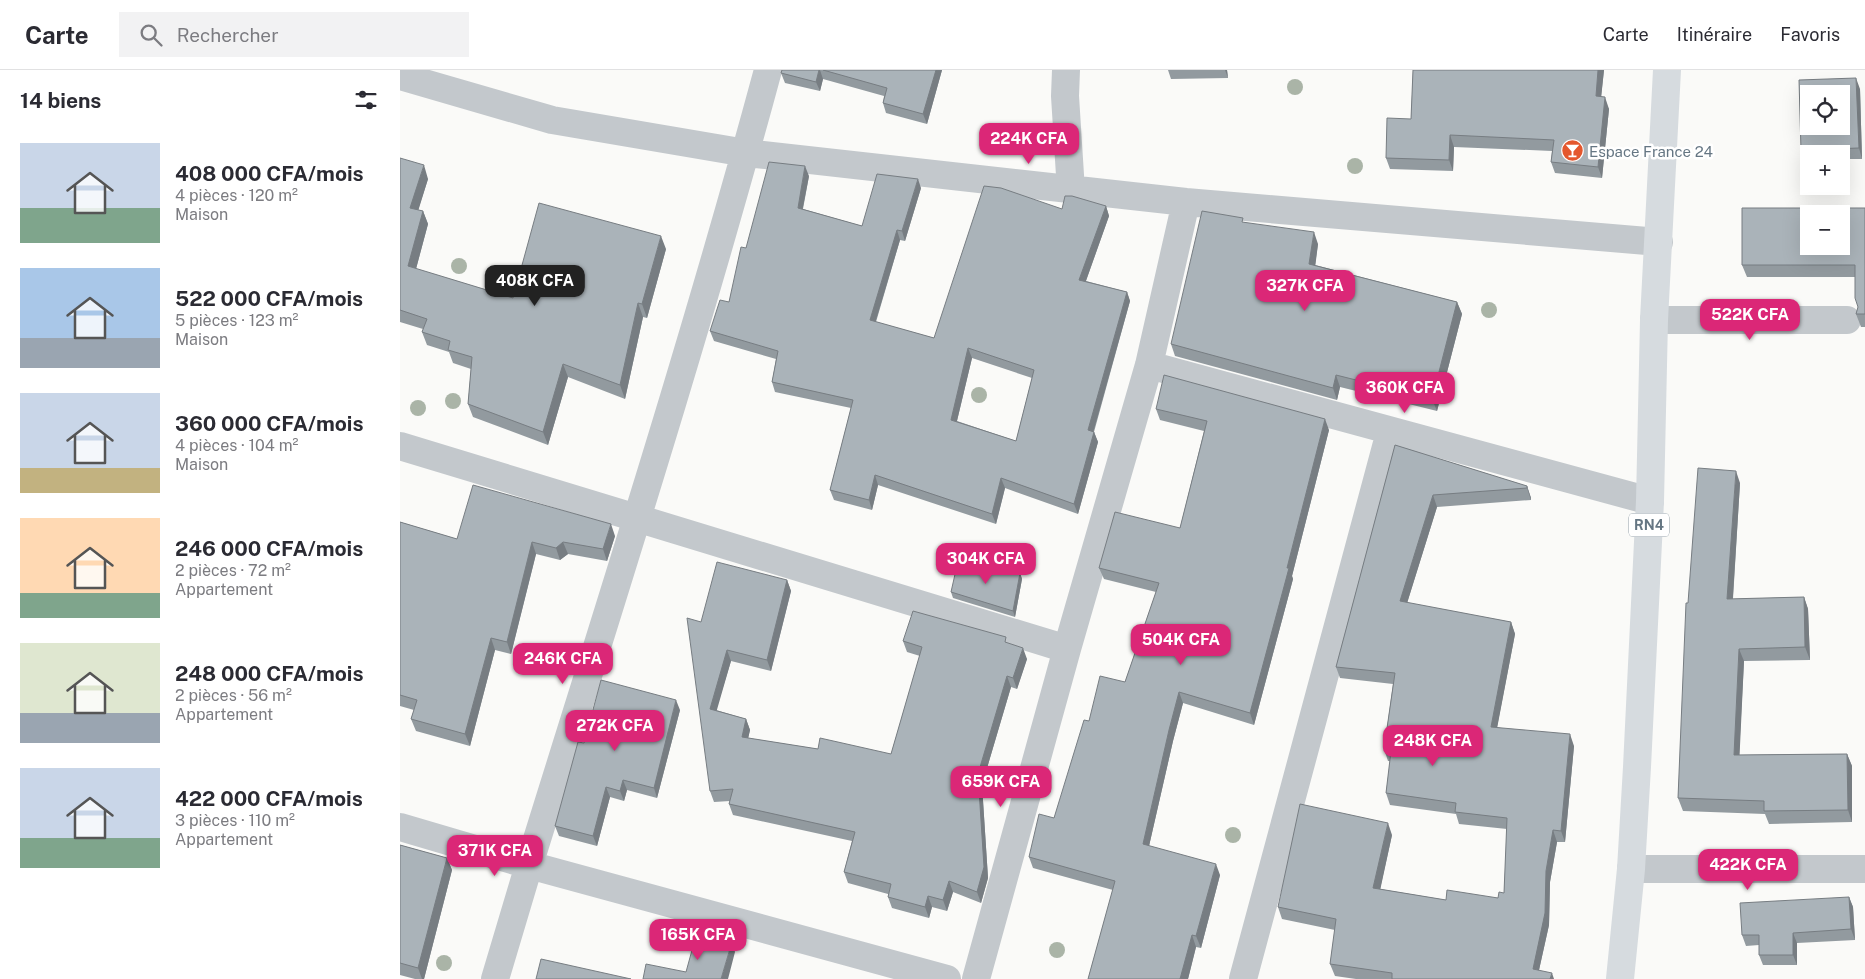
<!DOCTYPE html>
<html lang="fr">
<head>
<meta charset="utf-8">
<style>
  body { margin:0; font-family:"Public Sans",sans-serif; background:#f2f2f3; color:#2b2b33; height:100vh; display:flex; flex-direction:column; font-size:19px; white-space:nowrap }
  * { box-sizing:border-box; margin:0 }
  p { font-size:16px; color:#7c7c81 }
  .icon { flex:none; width:28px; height:28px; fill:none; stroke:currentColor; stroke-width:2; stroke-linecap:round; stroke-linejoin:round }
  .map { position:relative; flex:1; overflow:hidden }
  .drawer { display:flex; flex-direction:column; background:#fff; width:400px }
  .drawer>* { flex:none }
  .fabs { position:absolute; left:1400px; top:15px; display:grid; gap:10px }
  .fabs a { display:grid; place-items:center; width:50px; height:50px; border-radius:0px; background:#fff; box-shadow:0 5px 20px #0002; font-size:25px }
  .price { position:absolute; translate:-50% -42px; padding:0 11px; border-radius:10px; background:#db2777; color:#fff; font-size:16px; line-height:32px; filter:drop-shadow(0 1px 2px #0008) }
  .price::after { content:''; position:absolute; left:50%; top:30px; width:15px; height:11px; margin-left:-8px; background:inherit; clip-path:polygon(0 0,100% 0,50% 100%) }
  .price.active { background:#222; color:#fff }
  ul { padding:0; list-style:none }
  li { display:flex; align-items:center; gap:15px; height:125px; padding:0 20px }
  li span { display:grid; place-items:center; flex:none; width:140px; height:100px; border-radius:0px; color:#555 }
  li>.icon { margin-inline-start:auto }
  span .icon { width:60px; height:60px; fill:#fffc; stroke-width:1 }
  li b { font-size:21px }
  h2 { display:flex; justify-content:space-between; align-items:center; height:60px; padding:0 20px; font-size:21px }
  header { display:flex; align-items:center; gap:30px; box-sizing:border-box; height:70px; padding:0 25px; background:#fff; border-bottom:1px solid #e1e1e2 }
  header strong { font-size:24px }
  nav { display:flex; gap:28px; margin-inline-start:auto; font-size:18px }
  .search { width:350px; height:45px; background:#f2f2f3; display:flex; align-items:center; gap:12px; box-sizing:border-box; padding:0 18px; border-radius:0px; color:#7c7c81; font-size:19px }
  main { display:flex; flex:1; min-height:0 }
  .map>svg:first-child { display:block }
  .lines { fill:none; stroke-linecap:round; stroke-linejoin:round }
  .minor { stroke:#c3c8cc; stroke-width:28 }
  .trunk { stroke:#d6dbdf; stroke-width:28 }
  .tree { fill:#aab4a7 }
  .wall { fill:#929a9f; fill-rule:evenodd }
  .shaded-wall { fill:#777d82 }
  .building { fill:#aab3b9; stroke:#777d82; fill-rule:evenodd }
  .labels { text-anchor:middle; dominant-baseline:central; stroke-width:5; stroke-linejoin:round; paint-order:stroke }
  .shield { fill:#fff; stroke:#939fa8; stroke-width:1 }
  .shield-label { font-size:14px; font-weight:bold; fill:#657683 }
  .poi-label { font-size:15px; fill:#657683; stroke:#fff; text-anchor:start }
</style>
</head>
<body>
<header>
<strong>Carte</strong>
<div class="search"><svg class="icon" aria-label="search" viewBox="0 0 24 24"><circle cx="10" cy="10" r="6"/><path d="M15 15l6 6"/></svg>Rechercher</div>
<nav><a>Carte</a><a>Itinéraire</a><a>Favoris</a></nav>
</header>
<main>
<section class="drawer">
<h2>14 biens<svg class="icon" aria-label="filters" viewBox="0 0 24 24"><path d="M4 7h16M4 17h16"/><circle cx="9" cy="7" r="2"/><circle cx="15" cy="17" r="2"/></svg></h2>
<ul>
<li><span style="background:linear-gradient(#c9d6e8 65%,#7fa58c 0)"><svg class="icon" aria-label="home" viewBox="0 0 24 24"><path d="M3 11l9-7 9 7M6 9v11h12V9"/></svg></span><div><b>408 000 CFA/mois</b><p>4 pièces · 120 m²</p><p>Maison</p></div></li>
<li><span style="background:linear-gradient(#a9c7e8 70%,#9aa5b1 0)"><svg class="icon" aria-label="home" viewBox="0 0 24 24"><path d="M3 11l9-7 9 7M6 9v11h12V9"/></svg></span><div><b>522 000 CFA/mois</b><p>5 pièces · 123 m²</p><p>Maison</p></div></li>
<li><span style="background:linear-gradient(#c9d6e8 75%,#c2b280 0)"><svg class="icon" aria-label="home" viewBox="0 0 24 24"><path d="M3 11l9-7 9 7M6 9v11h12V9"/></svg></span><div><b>360 000 CFA/mois</b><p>4 pièces · 104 m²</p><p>Maison</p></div></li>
<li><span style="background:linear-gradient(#ffd9b3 75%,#7fa58c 0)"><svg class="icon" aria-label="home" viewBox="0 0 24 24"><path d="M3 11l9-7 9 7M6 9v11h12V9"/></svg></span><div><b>246 000 CFA/mois</b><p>2 pièces · 72 m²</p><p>Appartement</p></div></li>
<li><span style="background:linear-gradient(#dfe7d0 70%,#9aa5b1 0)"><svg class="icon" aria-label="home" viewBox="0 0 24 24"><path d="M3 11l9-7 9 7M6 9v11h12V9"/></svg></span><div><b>248 000 CFA/mois</b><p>2 pièces · 56 m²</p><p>Appartement</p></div></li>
<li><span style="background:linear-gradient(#c9d6e8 70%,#7fa58c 0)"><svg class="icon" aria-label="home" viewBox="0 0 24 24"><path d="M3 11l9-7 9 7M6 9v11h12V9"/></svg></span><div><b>422 000 CFA/mois</b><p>3 pièces · 110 m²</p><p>Appartement</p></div></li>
</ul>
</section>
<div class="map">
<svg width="1465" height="909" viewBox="0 0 1465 909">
  <rect width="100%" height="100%" fill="#fafaf8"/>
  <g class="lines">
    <path class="minor" d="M368,0C296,267 211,531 129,795L547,909
      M666,0L665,26L671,121
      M0,6L152,50L346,83L786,132L1259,172
      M1254,250H1447
      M749,295L1250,431
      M0,376L667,579
      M0,757L129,795L95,909
      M1231,799H1465
      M576,909L667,579L749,295L786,132
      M843,909L990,362"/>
    <path class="trunk" d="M1220,909L1231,799L1237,697L1250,431L1254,250L1267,0"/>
  </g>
  <g class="tree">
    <circle cx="895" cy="17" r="8"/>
    <circle cx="955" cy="96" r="8"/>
    <circle cx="59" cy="196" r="8"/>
    <circle cx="113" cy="220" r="8"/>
    <circle cx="1089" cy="240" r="8"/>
    <circle cx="579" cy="325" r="8"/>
    <circle cx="53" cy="331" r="8"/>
    <circle cx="18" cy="338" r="8"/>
    <circle cx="833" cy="765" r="8"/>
    <circle cx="657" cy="880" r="8"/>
    <circle cx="44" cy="893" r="8"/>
  </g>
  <path class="wall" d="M382,0H542L527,54L486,43L483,33L484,26L423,9L420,21L385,13L381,3Z
    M768,0H827L828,8L771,9Z
    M1013,0H1204L1201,27L1209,39L1202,108L1155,103L1151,92L1152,81L1054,77L1053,101L990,99L986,88L1011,49Z
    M1460,19L1462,89H1441V84H1409V90H1404L1401,80Z
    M0,88L28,109L18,140L23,141L28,154L16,199L113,228L266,179L247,248L243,247L225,329L168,307L148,375L73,347L68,334L71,299L53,293L49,282L27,275L22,262L23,259L0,252Z
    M409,106L403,139L462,156L521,118L505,171L500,170L476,252L534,268L662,139L706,136L709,146L686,211L727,222L730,231L694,362L698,372L678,444L605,418L596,454L478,415L472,440L434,430L430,420L451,338L375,322L372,312L376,289L314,271L310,261L329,232L346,178ZM572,288L632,308L616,371L557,351Z
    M1465,138V257H1461L1456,244L1458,237L1455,207H1347L1342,195Z
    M844,152L918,174L915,195L1057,232L1062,244L1037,341L940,317L937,330L775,286L771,274Z
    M756,339L929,360L892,506L893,509L854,655L783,633L773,671L749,776L820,805L801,878L796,877L788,909H688L713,820L633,798L629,787L654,748L689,651L725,612L756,522L704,509L699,498L780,458L804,361L760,350Z
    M995,375L1127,416L1131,428V430L1037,437L1007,533L1111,552L1115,564L1097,657L1174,676L1165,772H1157L1150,812L1149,855L1139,900L1154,909H956L935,906L930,894L935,860L882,849L878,837L992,765L980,819L1046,830L1098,828L1104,823L1107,759L1059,754L1056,744L990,735L986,723L990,691H988L984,679L993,614L940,608L936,597Z
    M1340,413L1333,529L1404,527L1408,539L1410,590L1344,591L1339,685L1447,684L1452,696V752L1369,754L1365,744L1283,741L1278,728L1288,533Z
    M0,452L57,469L215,466L207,491L168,484L160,490L136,484L111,584L95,580L70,676L16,661L11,649L14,640L0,636Z
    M620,503L622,509L615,547L553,528L551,522Z
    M387,510L391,521L371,601L331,591L316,640L346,649L350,660L348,668L418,679L491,684L520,586L507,582L503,571L608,573L627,589L617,619L611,617L582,715L588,808L581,833L553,822L547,841L532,837L529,848L492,838L488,827V824L448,813L444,802L452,771L333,745L329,734L330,731L314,732L310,721L301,552Z
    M280,640L257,728L227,720L224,731L210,727L197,776L159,766L155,756L184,673Z
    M0,775L47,788L52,800L24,909H15L0,905Z
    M1449,827L1453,837L1455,870L1397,873V895H1363L1359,885V875L1346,876L1342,865Z"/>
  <path class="shaded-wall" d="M419,0H420L423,9L420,21L416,12Z
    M536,0H542L527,54L523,44Z
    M825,0H827L828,8Z
    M1198,0H1204L1200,38L1196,26Z
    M1456,8L1460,19L1462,89L1459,78Z
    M1205,27L1209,39L1202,108L1198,97Z
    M1050,65L1054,77L1053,101L1049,90Z
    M24,95L28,109L15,151L10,138Z
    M405,96L409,106L401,147L398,138Z
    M518,109L521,118L505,171L502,161Z
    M706,136L709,146L683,219L679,210Z
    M23,141L28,154L13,210L8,196Z
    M497,160L500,170L473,260L470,250Z
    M914,162L918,174L914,206L909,194Z
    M261,166L266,179L247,248L242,234Z
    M727,222L730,231L691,370L688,360Z
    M1057,232L1062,244L1037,341L1032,329Z
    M238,233L243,247L225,329L220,315Z
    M568,278L572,288L555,359L551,350Z
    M163,294L168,307L148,375L143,362Z
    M936,305L940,317L937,330L933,318Z
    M925,349L929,360L892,506L893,509L854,655L850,643Z
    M694,362L698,372L678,444L674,434Z
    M1336,401L1340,413L1332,541L1327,529Z
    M475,405L478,415L472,440L469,430Z
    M601,408L605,418L596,454L592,444Z
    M1127,416L1131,428V430L1127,418Z
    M1033,425L1037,437L1004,543L1000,531Z
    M211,454L215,466L207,491L203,479Z
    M132,472L136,484L111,584L107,572Z
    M163,472L168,484L160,490L156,478Z
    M620,503L622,509L615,547L613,541Z
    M387,510L391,521L371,601L367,590Z
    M1404,527L1408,539L1410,590L1405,577Z
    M1111,552L1115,564L1095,669L1091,657Z
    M91,568L95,580L70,676L65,664Z
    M623,578L627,589L617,619L613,608Z
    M1339,579L1344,591L1339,697L1334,685Z
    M327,580L331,591L314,650L310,639Z
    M607,606L611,617L582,715L588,808L581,833L577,822L578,704Z
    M779,622L783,633L773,671L747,785L743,774L769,660Z
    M276,630L280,640L257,728L254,718Z
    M346,649L350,660L346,678L342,667Z
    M1170,664L1174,676L1165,772L1161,761Z
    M1447,684L1452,696V752L1448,740Z
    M223,710L227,720L224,731L220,721Z
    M206,717L210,727L197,776L193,766Z
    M988,753L992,765L978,830L973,818Z
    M1153,760L1157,772L1150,812L1149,855L1137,909L1133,899L1146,801Z
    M47,788L52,800L24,909H22L18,898Z
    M816,794L820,805L801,878L796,866Z
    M549,811L553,822L547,841L543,830Z
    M528,826L532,837L529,848L525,837Z
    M1449,827L1453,837L1455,870L1451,859Z
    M1393,863L1397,873V895L1393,885Z
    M792,865L796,877L788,909H780Z
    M332,872L335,882L328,909H321Z
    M1152,903L1154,909H1150Z"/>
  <path class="building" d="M382,0H419L416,12L381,3Z
    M423,0H536L523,44L483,33L487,18Z
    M1013,0H1198L1196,26L1205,27L1198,97L1151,92L1154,70L1050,65L1049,90L986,88L987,48L1011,49Z
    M1456,8L1459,78L1401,80L1399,10ZM1409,24H1441V56H1409Z
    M0,88L24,95L10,138L23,141L8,196L113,228L139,133L261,166L242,234L238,233L220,315L163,294L143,362L68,334L72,287L48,280L50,271L22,262L27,249L0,240Z
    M369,92L405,96L398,138L462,156L477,104L518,109L502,161L497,160L470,250L534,268L584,116L601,118L662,139L665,126H672L706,136L679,210L727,222L688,360L694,362L674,434L601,408L592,444L475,405L469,430L430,420L453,330L372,312L378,281L310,261L320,230L329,232L341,177L346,178ZM568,278L634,300L616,371L551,350Z
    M1342,138H1465V244H1456L1458,237L1455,228V195H1342ZM1409,144H1441V176H1409Z
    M802,141L843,148L842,152L914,162L909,194L1057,232L1032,329L936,305L933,318L771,274Z
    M764,305L925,349L887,498H889L850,643L779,622L769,660L743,774L816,794L796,866L792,865L780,909H688L715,811L629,787L639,744L654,748L684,650L689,651L700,606L725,612L759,513L699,498L715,442L780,458L807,351L756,339Z
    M995,375L1127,416V418L1033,425L1000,531L1111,552L1091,657L1170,664L1161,761L1153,760L1146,801L1145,843L1133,899L1152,903L1150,909H992V903L930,894L936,849L878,837L900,734L988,753L973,818L1046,830L1047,820L1098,828L1099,822L1104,823L1107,748L1055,742L1056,733L986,723L991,681L984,679L995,603L936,597Z
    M1298,398L1336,401L1327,529L1404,527L1405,577L1339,579L1334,685L1447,684L1448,740L1364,741V731L1278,728L1286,533H1288Z
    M73,415L211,454L203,479L163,472L156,478L132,472L107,572L91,568L65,664L11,649L17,630L0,625V452L57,469Z
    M558,491L620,503L613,541L551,522Z
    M317,492L387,510L367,590L327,580L310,639L346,649L342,667L418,679L420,668L491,684L522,577L503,571L513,541L606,567L605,572L623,578L613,608L607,606L578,704L584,797L577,822L549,811L543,830L528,826L525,837L488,827L491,814L444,802L455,762L329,734L333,719L310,721L287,548L301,552Z
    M201,610L276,630L254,718L223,710L220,721L206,717L193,766L155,756L178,672L184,673Z
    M0,775L47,788L18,898L0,893Z
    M1449,827L1451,859L1393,863V885H1359V865H1342L1340,833Z
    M297,862L332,872L321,909H243L246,894L286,902Z
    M141,889L231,909H136Z"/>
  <defs>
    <symbol id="bar-disc" viewBox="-11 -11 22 22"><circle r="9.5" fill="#e4572e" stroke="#fff"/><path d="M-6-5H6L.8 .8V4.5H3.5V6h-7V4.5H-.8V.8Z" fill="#fff"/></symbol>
  </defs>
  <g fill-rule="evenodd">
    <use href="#bar-disc" x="1160" y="68" width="25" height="25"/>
  </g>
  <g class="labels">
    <rect class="shield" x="1229" y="443.5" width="40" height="23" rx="4"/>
    <g class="shield-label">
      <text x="1249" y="455">RN4</text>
    </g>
    <g class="poi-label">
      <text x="1189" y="81">Espace France 24</text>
    </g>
  </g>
</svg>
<div class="fabs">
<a><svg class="icon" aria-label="locate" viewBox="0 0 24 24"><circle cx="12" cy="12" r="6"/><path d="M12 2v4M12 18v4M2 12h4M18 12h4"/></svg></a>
<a>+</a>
<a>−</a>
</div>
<b class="price" style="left:629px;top:95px">224K CFA</b>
<b class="price active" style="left:135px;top:237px">408K CFA</b>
<b class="price" style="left:905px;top:242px">327K CFA</b>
<b class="price" style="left:1350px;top:271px">522K CFA</b>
<b class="price" style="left:1005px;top:344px">360K CFA</b>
<b class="price" style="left:586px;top:515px">304K CFA</b>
<b class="price" style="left:781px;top:596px">504K CFA</b>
<b class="price" style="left:163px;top:615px">246K CFA</b>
<b class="price" style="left:215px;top:682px">272K CFA</b>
<b class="price" style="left:1033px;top:697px">248K CFA</b>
<b class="price" style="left:601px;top:738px">659K CFA</b>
<b class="price" style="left:95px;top:807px">371K CFA</b>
<b class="price" style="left:1348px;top:821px">422K CFA</b>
<b class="price" style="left:298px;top:891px">165K CFA</b>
</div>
</main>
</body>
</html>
